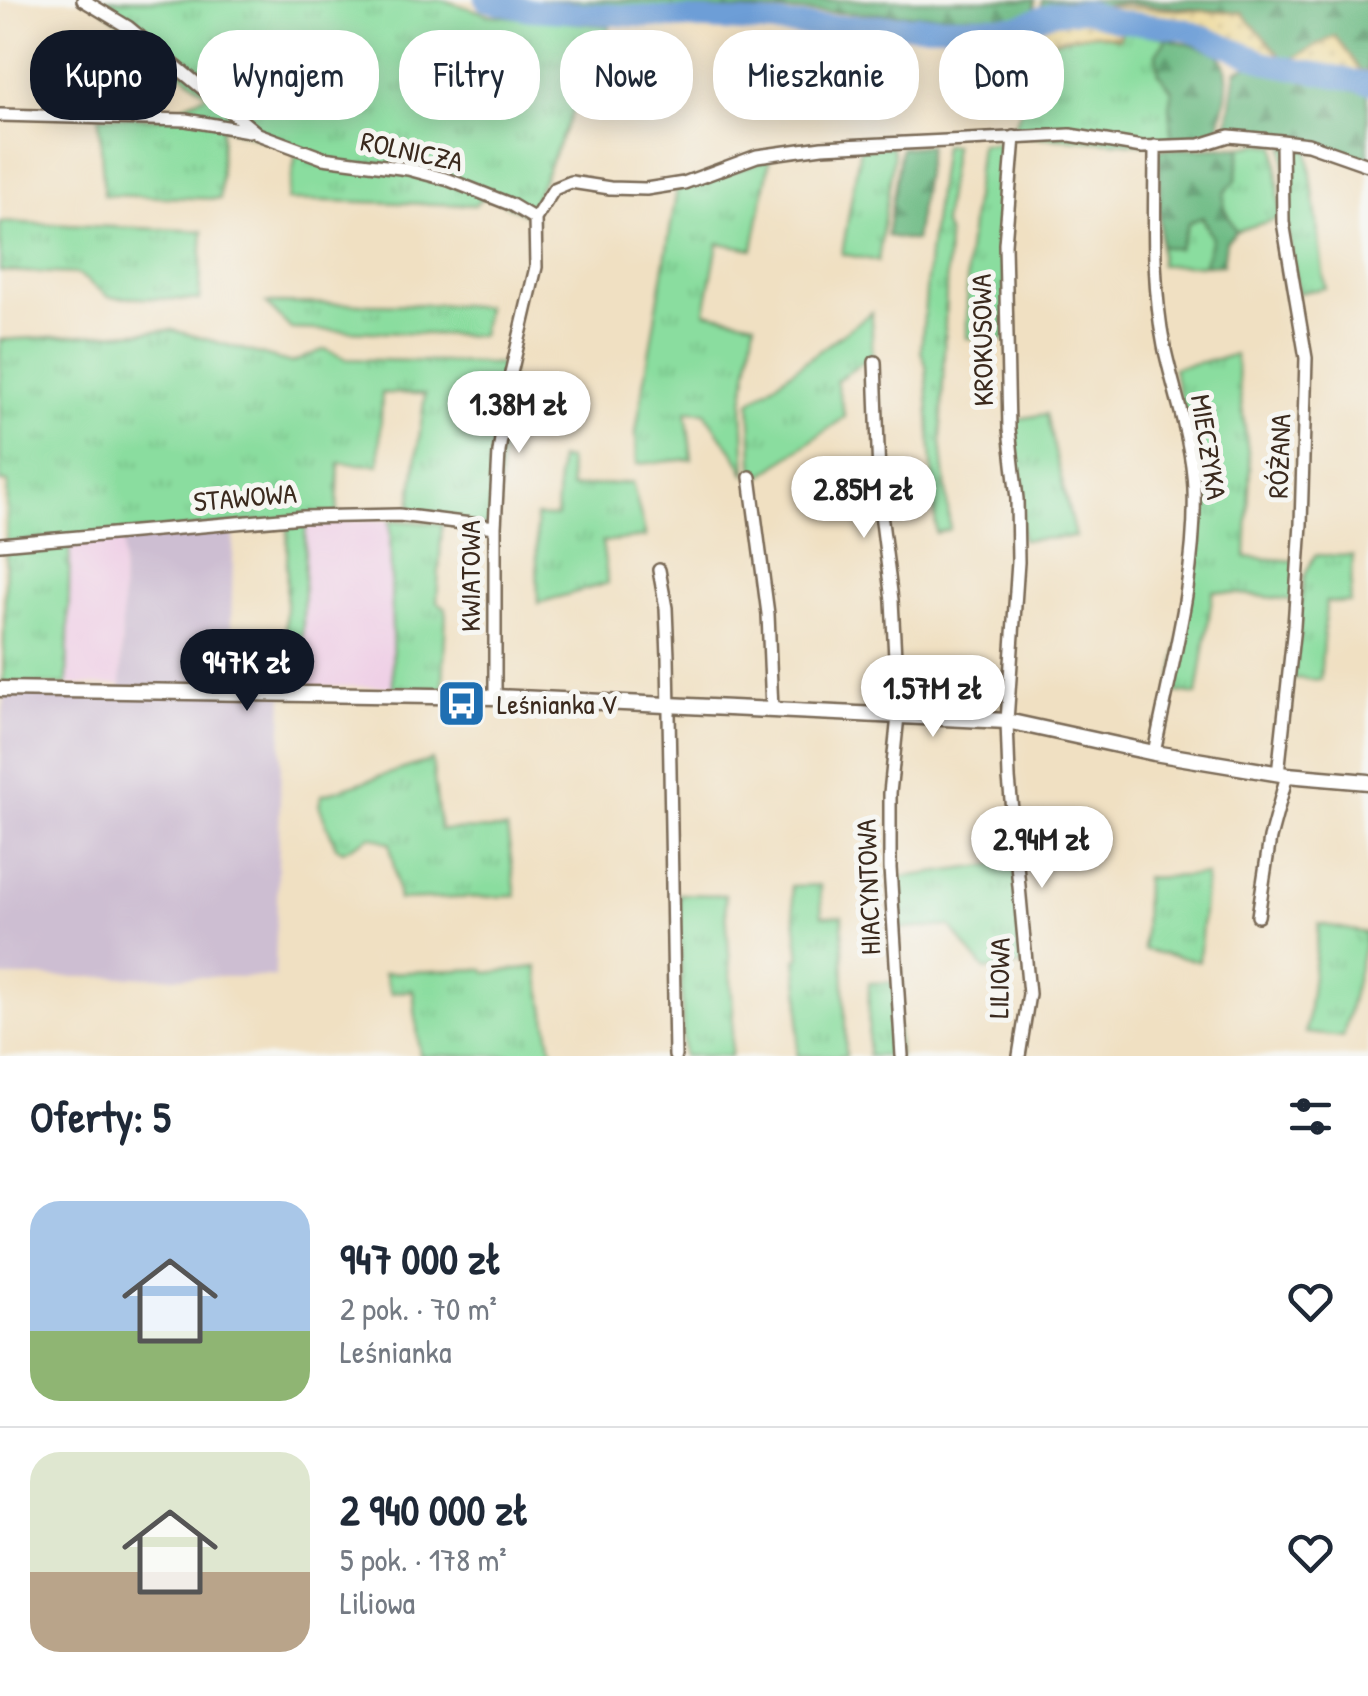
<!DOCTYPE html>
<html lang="pl">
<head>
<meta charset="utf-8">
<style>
  body { margin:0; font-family:"Patrick Hand",sans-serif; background:#f2f2f3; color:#1f2937; height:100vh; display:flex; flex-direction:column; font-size:38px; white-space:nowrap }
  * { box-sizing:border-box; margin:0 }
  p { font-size:32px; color:#747a83 }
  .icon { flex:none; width:55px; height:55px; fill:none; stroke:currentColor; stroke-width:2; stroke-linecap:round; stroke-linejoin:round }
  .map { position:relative; height:1056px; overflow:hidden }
  .details { display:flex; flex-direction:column; background:#fff; flex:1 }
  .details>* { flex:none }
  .hud { position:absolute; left:30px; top:30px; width:1310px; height:90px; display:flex; gap:20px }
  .price { position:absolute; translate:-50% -85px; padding:0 22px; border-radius:35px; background:#fff; color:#222; font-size:32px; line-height:65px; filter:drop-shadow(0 2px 5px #0008) }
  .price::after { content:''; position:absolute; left:50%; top:60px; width:30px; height:22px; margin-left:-15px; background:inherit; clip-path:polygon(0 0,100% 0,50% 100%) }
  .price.selected { background:#111827; color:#fff }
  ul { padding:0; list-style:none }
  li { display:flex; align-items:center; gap:30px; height:250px; padding:0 30px }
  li+li { border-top:2px solid #e0e1e3 }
  li span { display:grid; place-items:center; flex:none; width:280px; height:200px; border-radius:30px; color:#555 }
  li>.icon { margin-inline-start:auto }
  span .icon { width:120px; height:120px; fill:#fffc; stroke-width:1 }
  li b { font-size:42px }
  h2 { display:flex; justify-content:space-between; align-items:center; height:120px; padding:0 30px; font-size:42px }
  .tag { padding:0 35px; border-radius:40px; background:#fff; box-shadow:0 5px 25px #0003; font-size:35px; line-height:90px }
  .tag.selected { background:#111827; color:#fff }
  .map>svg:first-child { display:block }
  .built { fill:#efd0e6 }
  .industrial { fill:#cdbed2 }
  .grass { fill:url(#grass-tufts); stroke:#62845e; stroke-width:2.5 }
  .forest { fill:url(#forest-firs); stroke:#557352; stroke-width:2.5 }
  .sand { fill:url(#sand-dots); stroke:#94825e; stroke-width:2.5 }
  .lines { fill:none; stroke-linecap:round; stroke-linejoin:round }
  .river { stroke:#6d9ed7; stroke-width:22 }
  .minor-casing { stroke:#7a6a57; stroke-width:16 }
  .tertiary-casing { stroke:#7a6a57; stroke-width:19 }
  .minor { stroke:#fff; stroke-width:11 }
  .tertiary { stroke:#fff; stroke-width:14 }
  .labels { text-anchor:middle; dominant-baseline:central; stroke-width:10; stroke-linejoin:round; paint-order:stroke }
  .street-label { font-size:28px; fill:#3b2a1e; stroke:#f6f6f2 }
  .poi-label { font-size:28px; fill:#3b2a1e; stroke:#f6f6f2; text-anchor:start }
</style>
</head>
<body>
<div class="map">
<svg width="1368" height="1056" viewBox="0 0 1368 1056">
  <defs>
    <pattern id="grass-tufts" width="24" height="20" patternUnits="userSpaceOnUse" patternTransform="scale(2.5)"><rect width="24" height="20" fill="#8add9f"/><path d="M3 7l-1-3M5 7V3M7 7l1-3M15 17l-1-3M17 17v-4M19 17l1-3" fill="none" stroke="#78be88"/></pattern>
    <pattern id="forest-firs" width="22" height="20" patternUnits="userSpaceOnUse" patternTransform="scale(2.5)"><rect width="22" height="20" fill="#6fbc86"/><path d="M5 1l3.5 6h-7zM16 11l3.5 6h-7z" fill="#5c996d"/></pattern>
    <pattern id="sand-dots" width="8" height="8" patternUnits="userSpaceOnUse" patternTransform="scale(2.5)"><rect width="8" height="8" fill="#eeda9e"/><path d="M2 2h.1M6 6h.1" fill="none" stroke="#cdbb88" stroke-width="1.8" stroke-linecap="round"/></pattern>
  </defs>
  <rect width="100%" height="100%" fill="#f6f6f2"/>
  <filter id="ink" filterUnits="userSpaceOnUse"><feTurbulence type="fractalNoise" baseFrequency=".01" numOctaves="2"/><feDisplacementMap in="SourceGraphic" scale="20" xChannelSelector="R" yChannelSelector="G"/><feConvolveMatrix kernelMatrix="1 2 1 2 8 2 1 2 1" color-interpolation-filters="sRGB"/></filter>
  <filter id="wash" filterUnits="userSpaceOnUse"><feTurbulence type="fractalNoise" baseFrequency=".0048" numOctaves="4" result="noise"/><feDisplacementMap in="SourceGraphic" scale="40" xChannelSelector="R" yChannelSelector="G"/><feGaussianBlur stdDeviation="2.25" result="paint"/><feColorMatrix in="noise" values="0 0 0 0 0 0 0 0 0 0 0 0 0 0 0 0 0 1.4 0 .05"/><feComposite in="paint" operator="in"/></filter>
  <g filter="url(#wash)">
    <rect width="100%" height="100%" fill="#f0e0c2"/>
    <path class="built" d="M390,520L393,687L301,686L306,521Z
      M123,537L121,685H67L70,543Z"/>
    <path class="industrial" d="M234,527L229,691L283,693L275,977H0V778L4,689L121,690L123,537Z"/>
    <path class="grass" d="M92,0H443L491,15L610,26L532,205L535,219L486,195L475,205L287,200L297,150L222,126L220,199L104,195L99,116L157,118L208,94Z
      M1122,30L1167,38L1156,54L1159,74L1172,90L1169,106L1172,143L1142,144L1010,135L1034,82L1038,43L1093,33L1118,38Z
      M1002,143L1008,150L1005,340L967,338V260L980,144Z
      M1259,144L1276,146L1280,218L1236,231L1224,207V193L1236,180L1241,147Z
      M943,145H954L943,223L948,235L941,441L950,529L936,533L926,365L921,351L929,255Z
      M891,146L894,153L878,261L842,254L860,148Z
      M1284,147L1308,150L1325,288L1298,293L1287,228Z
      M770,159L753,249L718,243L705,312L755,322L743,402L746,476C737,451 718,435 705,412L686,411L692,459L637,464L636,432L677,189Z
      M1201,217L1212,238L1204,265H1160V246L1178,249L1189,222Z
      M0,222L203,231L199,300L109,297L78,274L0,271Z
      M266,303L462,305L486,307L481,336L291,329Z
      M872,312V356L836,381L845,417L754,481L750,402Z
      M173,330L292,363L325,349L346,359L511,364L495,527L409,516L425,394L382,393L379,465L339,463L337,516L6,543L8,482H0V340Z
      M1235,355L1250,467L1246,557L1296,561L1293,600L1213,591L1197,695L1170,691L1201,527L1198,473L1173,368Z
      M1046,414L1075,537L1022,540L1012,420Z
      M559,459L568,460L571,488L632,482L646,537L602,542L608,583L538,603L536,516L556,517Z
      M390,520L442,524L437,602L446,608L443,689L393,687Z
      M306,521L301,686H284L288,525Z
      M70,543L67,685L3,684L6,547Z
      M1315,555L1353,556L1350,603L1326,602L1320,680L1293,678L1304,577Z
      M432,760L440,830L507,829L516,896L399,900L390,843L371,836L343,851L336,847L319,805L322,795Z
      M1014,862L1024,965L985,970L950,926L899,929L896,878Z
      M1206,875L1199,961L1144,950L1145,878Z
      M820,885L822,916H842L846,1056H797L800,998L796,959L800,957L791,886Z
      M679,894L725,895L733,1011L731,1056H683Z
      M1319,924L1367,933L1343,1037L1306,1033Z
      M537,967L553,1056H420L413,990L391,993L384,973L484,969L486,973Z
      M894,982L899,1056H868L869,983Z"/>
    <path class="forest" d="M540,0H1035L1033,17L627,8Z
      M1042,0H1368V72L1286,62L1242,13L1123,3L1040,14Z
      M1167,38C1182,43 1200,46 1214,52C1239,65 1222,115 1216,136L1198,142L1172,143L1169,106L1172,90L1159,74L1156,54Z
      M1251,64L1368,85V161L1230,133L1227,130L1236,71Z
      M929,145L915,241L887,236L901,148Z
      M1241,147L1236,180L1224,193V208L1236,231L1226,241L1223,265H1204L1212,238L1203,217L1189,222L1178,249L1160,246L1159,149Z"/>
    <path class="sand" d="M1101,6L1242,13L1286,62L1335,36L1360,70L1368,72V80L1270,60L1205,30L1155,19L1122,17L1108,13Z
      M1084,14L1122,30L1119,38L1093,33L1038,43L1039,22L1053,17Z"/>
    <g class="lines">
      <path class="river" d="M486,0L529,10L812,26H1018L1052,13L1086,11L1116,21L1185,29L1270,64L1368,83"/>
    </g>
  </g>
  <g filter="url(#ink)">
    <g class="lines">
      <defs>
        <path id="minor" d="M83,0L128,27L258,134L323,158L408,169L449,180L510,204L535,219
          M0,115L186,120L249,131
          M1014,137L1005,244L1009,429L1017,499L1018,562L1007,721L1009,778L1029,994L1019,1056
          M875,362L880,506L892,600L898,716L890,793V868L902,1056
          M750,477L768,614L772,710
          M0,544L303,517L399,515L495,527
          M659,570L666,608L668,657L675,1056
          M495,697V527L499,452L511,373L536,267L535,219L554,189L571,182L610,188L646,189L684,183L757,156L822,147L1070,135L1142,147L1200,145L1229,136L1282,141L1308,144L1368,165
          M1154,753C1171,667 1197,576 1194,488C1192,439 1174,393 1164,346C1151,280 1155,212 1155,146
          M1278,774L1294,626L1301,524L1306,358L1283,222L1282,141
          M1258,916L1270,838L1287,775"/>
        <path id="tertiary" d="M0,689L495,697L1007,721L1154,753L1287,775L1368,782"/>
      </defs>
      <use href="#minor" class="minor-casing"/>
      <use href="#tertiary" class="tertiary-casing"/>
      <use href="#minor" class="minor"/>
      <use href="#tertiary" class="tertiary"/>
    </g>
  </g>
  <defs>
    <symbol id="bus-square" viewBox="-11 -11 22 22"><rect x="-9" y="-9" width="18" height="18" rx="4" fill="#1f6fb2" stroke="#f6f6f2"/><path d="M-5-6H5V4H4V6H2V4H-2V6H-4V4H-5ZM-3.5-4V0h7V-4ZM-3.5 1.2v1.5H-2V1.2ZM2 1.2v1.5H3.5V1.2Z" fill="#fff"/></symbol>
  </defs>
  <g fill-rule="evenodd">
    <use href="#bus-square" x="434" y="676" width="55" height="55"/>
  </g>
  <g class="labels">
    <g class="street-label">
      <text transform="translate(412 151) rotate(12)">ROLNICZA</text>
      <text transform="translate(982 340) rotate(-91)">KROKUSOWA</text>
      <text transform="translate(1209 447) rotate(81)">MIECZYKA</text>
      <text transform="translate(1279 456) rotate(-88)">RÓŻANA</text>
      <text transform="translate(245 497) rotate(-5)">STAWOWA</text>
      <text transform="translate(470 576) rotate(-90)">KWIATOWA</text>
      <text transform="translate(868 887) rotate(-92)">HIACYNTOWA</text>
      <text transform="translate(999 978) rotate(-89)">LILIOWA</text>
    </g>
    <g class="poi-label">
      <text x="497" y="704">Leśnianka V</text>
    </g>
  </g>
</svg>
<b class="price" style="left:519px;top:456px">1.38M zł</b>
<b class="price" style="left:864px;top:541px">2.85M zł</b>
<b class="price selected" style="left:247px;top:714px">947K zł</b>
<b class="price" style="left:933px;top:740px">1.57M zł</b>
<b class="price" style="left:1042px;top:891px">2.94M zł</b>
<div class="hud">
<a class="tag selected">Kupno</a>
<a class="tag">Wynajem</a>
<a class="tag">Filtry</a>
<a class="tag">Nowe</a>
<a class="tag">Mieszkanie</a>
<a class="tag">Dom</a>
</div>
</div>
<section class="details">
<h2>Oferty: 5<svg class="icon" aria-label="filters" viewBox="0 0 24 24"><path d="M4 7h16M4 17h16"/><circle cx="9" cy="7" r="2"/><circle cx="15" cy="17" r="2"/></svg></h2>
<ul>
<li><span style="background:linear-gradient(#a9c7e8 65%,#8fb573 0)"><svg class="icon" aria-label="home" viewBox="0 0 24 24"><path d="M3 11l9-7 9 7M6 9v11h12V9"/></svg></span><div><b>947 000 zł</b><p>2 pok. · 70 m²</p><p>Leśnianka</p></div><svg class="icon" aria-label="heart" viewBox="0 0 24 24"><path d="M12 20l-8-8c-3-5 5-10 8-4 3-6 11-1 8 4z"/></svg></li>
<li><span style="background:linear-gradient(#dfe7d0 60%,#b9a48a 0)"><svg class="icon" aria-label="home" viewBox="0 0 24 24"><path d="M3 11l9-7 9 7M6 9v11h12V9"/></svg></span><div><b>2 940 000 zł</b><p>5 pok. · 178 m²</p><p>Liliowa</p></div><svg class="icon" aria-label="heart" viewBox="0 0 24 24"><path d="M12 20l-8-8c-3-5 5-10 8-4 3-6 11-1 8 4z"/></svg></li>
</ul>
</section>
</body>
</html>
